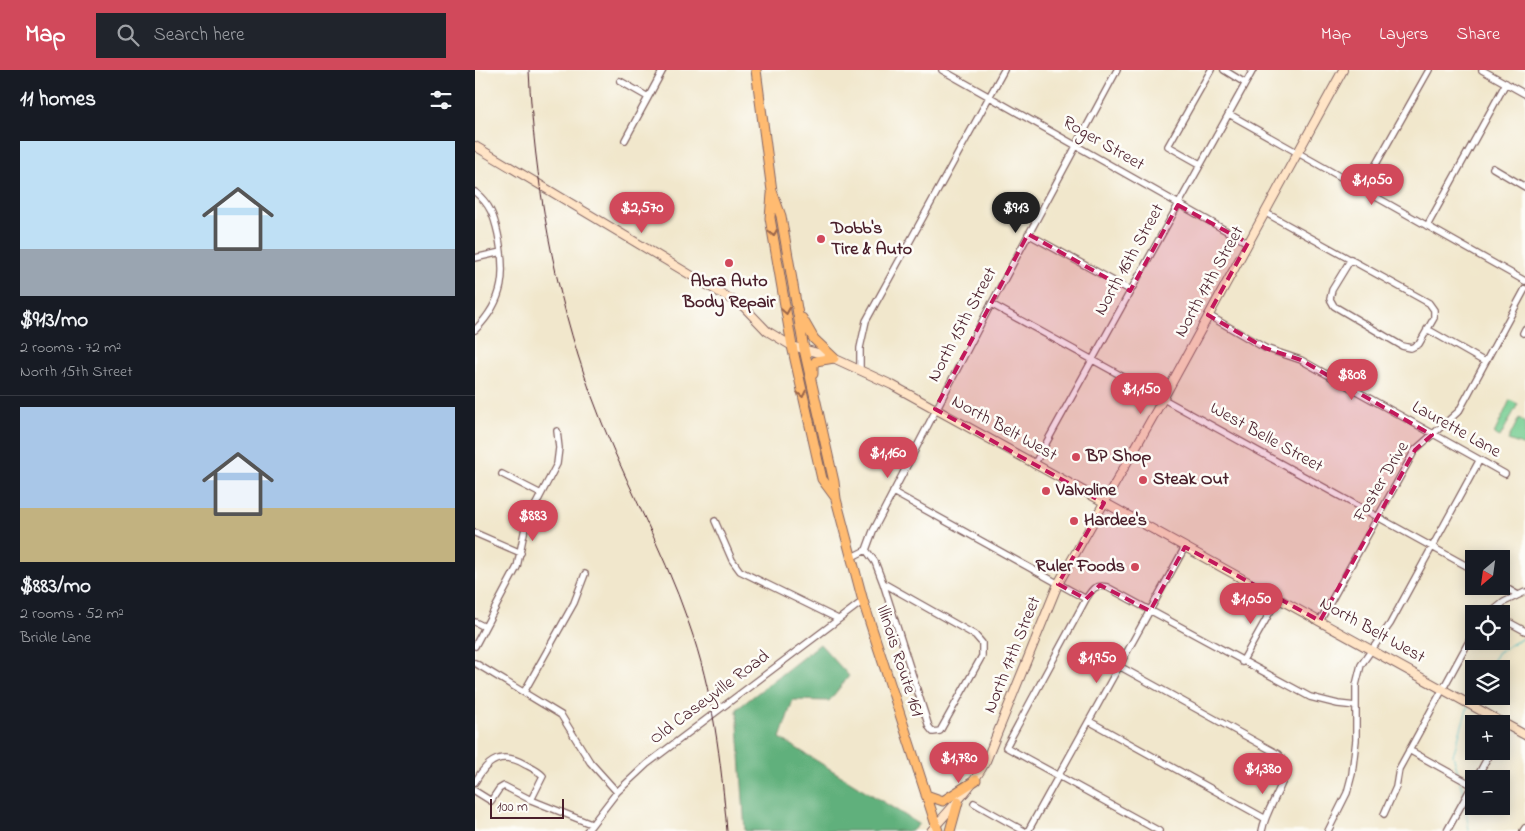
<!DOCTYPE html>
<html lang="en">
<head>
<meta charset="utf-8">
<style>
  body { margin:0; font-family:"Indie Flower",sans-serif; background:#20242c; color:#f1f3f6; height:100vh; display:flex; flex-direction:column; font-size:19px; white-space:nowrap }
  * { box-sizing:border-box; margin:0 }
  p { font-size:16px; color:#9ea1a6 }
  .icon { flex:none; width:28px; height:28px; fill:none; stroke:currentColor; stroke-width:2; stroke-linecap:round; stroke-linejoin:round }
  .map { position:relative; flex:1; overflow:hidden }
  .details { display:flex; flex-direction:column; background:#171b24; width:475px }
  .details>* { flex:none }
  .needle { width:32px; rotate:209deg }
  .controls { position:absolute; left:990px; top:480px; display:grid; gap:10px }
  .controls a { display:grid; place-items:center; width:45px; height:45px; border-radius:0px; background:#171b24; box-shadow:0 2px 12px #0003; font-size:25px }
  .scale { position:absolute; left:15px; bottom:12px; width:74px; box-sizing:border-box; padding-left:5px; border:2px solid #4a1f2b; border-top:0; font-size:14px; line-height:18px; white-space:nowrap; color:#4a1f2b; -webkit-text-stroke:4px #fdfcf7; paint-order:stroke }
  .price { position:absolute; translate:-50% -42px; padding:0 11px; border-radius:18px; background:#d1495b; color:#fff; font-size:16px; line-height:32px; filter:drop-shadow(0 1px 2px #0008) }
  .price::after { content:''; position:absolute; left:50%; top:30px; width:15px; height:11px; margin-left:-8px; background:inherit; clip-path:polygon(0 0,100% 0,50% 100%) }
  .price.active { background:#222; color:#fff }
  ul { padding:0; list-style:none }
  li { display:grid; align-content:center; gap:10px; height:265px; padding:0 20px }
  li+li { border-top:1px solid #363941 }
  li span { display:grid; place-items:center; height:155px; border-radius:0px; color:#555 }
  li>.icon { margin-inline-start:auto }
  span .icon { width:90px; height:90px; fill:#fffc; stroke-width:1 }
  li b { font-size:21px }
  h2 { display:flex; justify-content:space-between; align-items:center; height:60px; padding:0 20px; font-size:21px }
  header { display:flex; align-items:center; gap:30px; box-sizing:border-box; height:70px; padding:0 25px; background:#d1495b; color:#fff }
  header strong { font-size:24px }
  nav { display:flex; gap:28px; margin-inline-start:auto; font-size:18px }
  .search { width:350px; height:45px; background:#20242c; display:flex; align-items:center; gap:12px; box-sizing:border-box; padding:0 18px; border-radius:0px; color:#9ea1a6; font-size:19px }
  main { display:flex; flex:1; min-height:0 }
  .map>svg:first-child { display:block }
  .green { fill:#76cd92; stroke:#60765e }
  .forest { fill:#60b07c; stroke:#556854 }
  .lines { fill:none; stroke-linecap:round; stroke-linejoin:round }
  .stream { stroke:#4ebdc5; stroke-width:1 }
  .street-casing { stroke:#846563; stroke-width:8 }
  .secondary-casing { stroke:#846563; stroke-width:10 }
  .primary-casing { stroke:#846563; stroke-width:11 }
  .street { stroke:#fff; stroke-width:5.5 }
  .secondary { stroke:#ffe4c6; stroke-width:8 }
  .primary { stroke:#ffbb71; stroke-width:9 }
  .tram { stroke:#4a1f2b; stroke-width:1 }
  .oneway { stroke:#9b654a }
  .marked { fill:#c2185b; fill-opacity:0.2; stroke:#c2185b; stroke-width:4; stroke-dasharray:10 6; stroke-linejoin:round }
  .poi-dot { fill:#d1495b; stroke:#fdfcf7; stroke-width:2 }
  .labels { text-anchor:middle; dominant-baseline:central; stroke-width:5; stroke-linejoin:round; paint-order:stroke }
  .street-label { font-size:18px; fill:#4a1f2b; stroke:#fdfcf7 }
  .poi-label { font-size:18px; font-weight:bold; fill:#4a1f2b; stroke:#fdfcf7; text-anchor:start }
</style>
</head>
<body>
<header>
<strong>Map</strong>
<div class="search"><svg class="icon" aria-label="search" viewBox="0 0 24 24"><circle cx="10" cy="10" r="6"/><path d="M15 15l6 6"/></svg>Search here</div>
<nav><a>Map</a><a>Layers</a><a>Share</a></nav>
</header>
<main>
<section class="details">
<h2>11 homes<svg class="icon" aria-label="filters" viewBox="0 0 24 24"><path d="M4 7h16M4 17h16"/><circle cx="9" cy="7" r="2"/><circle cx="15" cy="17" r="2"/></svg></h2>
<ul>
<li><span style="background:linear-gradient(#bfe0f5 70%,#9aa5b1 0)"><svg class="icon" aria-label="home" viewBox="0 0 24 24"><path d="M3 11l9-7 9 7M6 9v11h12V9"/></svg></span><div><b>$913/mo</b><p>2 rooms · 72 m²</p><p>North 15th Street</p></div></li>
<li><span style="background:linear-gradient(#a9c7e8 65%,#c2b280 0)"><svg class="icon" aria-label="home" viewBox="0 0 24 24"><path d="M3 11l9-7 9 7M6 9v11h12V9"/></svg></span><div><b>$883/mo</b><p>2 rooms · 52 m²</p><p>Bridle Lane</p></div></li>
</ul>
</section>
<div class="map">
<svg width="1050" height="761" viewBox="0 0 1050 761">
  <rect width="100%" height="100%" fill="#fdfcf7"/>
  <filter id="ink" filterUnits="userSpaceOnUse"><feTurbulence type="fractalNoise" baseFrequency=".02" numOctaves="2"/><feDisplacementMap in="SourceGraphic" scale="10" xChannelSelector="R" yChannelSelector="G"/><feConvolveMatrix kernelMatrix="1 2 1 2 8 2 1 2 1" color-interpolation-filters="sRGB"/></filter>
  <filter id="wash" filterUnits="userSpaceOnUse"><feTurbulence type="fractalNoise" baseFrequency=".0096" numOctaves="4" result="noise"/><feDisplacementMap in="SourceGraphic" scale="20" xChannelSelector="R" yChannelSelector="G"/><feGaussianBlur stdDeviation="1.12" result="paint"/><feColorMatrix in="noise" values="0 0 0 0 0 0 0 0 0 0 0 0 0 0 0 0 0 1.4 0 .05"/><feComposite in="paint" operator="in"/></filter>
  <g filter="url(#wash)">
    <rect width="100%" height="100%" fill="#f1e7cc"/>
    <path class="green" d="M1035,330L1043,334L1025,367L1019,364Z
      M1044,348L1050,352V376L1033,370Z"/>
    <path class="forest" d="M345,574L374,606L354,631L318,630L305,668L444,754L437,761H270L262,639Z"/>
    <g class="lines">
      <path class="stream" d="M1012,599L1023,582L1050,567
        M995,630L999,619
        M983,703L978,685L993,636
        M985,712L989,725
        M990,733L994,761"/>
    </g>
  </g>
  <g filter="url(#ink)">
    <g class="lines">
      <defs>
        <path id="street" d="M467,0L773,173
          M749,0L770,13
          M1007,0L1050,24
          M145,11L173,27
          M754,44L1050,211
          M150,70L188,0
          M725,94L693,76L736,0
          M1018,98L1050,117
          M887,119L954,0
          M0,122C15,134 19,146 23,164C31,203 30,230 0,260
          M791,143L954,233L959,240V248L944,274L936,278L927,276L859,236L855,229L857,220L876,189
          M952,156L1031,13
          M553,164L655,220
          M0,188L26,182
          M516,234L999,500
          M733,245L790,278L826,290L1030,404
          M952,259L1010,292
          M1048,263L1050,259
          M385,299V278L391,251L529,0
          M559,395L778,0
          M27,404L66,424
          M418,422L611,529C617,519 620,514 632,517L835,627L863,634L881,636
          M240,451L257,490L265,501L363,549
          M0,463L46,483
          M391,480L400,492L408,513L500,565L507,573V586L465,661L458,662L454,657L408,513
          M375,488L391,480L398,461L513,240L642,0
          M1026,515L1043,525
          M611,529L531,677L684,761
          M1014,544L1029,532L1050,522
          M1026,548L1050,561
          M845,551L940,380L984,341L1050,219
          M0,552L10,557
          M0,576L42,497L51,453L82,394L84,378L82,361
          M767,592L803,528
          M0,593L86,645L115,692L142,722
          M644,596L803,684C808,689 812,694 811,701C806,722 791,739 787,761
          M49,622L99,533L110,504
          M614,651L789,748
          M1026,663L1031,654
          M934,680L997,715
          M1001,709L1016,681
          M0,712C13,689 27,681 51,695C57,698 64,701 68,706L56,730
          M0,721L16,731L24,719L29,716L56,730L116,754
          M499,733L549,761
          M909,744L921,717L924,699L999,562
          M112,761L142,722L172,694L388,531
          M553,761L710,477
          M853,761L872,723L877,704L881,670V615L886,595L915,554L1004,391
          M972,761L998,714
          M1048,761L1050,758"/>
        <path id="secondary" d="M0,76L269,237L292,261L317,276L354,286L417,315L1050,665
          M456,761C476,738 496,719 511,691L583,514L688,329L868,0"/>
        <path id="primary" d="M281,0L297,121L306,146L329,279L359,412L361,429L388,531L463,761
          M297,124L295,148L317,276L347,409L361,428
          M327,248L339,269L359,288
          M338,304V295L341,291L359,288
          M451,725L468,731L501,710
          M475,761L483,732"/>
      </defs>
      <use href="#street" class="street-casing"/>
      <use href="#secondary" class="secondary-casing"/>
      <use href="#primary" class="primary-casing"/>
      <use href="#street" class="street"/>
      <use href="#secondary" class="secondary"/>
      <use href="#primary" class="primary"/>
      <path class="tram" d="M54,0C59,109 79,221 116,324C144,402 187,475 214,554C238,621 246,691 252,761"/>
    </g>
    <defs><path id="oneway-chevron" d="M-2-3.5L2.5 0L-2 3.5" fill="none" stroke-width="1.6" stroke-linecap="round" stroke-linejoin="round" transform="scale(1.25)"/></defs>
    <g class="oneway">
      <use href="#oneway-chevron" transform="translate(298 163) rotate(80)"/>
      <use href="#oneway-chevron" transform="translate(311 241) rotate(80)"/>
      <use href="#oneway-chevron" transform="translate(327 324) rotate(78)"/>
    </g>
  </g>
  <path class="marked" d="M703,135L773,173L733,245L790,278L826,290L957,365L940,380L845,551L710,477L675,541L625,515L611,529L583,514L629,433L460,339L553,164L655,221Z"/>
  <g class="poi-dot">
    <circle cx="346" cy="169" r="5"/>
    <circle cx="254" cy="193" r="5"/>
    <circle cx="601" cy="387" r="5"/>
    <circle cx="668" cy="410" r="5"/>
    <circle cx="571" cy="421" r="5"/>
    <circle cx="599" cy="451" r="5"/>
    <circle cx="660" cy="497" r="5"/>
  </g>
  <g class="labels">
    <g class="street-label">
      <text transform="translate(628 74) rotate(30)">Roger Street</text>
      <text transform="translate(655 190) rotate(-61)">North 16th Street</text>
      <text transform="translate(735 212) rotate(-61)">North 17th Street</text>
      <text transform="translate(488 255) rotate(-62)">North 15th Street</text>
      <text transform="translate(529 359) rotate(29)">North Belt West</text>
      <text transform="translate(981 360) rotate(29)">Laurette Lane</text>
      <text transform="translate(791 368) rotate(29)">West Belle Street</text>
      <text transform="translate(907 412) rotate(-59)">Foster Drive</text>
      <text transform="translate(897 561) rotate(29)">North Belt West</text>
      <text transform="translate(538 585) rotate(-68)">North 17th Street</text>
      <text transform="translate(424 591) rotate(72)">Illinois Route 161</text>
      <text transform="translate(235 628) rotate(-37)">Old Caseyville Road</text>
    </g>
    <g class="poi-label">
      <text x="356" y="159">Dobb's<tspan x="356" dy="21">Tire &amp; Auto</tspan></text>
      <text x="254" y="212" text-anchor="middle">Abra Auto<tspan x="254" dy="21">Body Repair</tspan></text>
      <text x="611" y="387">BP Shop</text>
      <text x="678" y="410">Steak Out</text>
      <text x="581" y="421">Valvoline</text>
      <text x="609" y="451">Hardee's</text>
      <text x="650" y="497" text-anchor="end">Ruler Foods</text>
    </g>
  </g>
</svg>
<div class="controls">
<a><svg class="needle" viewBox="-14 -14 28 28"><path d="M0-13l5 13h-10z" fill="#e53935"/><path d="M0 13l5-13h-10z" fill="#9ea1a6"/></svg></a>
<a><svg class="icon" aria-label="locate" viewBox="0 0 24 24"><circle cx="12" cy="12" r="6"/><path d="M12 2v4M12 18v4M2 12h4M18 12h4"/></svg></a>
<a><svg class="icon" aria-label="layers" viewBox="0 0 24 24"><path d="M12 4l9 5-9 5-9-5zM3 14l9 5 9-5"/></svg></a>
<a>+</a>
<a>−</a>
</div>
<div class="scale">100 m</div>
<b class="price" style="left:897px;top:136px">$1,050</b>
<b class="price" style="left:167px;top:164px">$2,570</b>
<b class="price active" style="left:541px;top:164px">$913</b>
<b class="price" style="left:877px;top:331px">$808</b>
<b class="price" style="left:666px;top:345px">$1,150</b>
<b class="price" style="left:413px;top:409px">$1,160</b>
<b class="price" style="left:58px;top:472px">$883</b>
<b class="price" style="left:776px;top:555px">$1,050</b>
<b class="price" style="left:622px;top:614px">$1,950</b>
<b class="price" style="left:484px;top:714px">$1,780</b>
<b class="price" style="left:788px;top:725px">$1,380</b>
</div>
</main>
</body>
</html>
